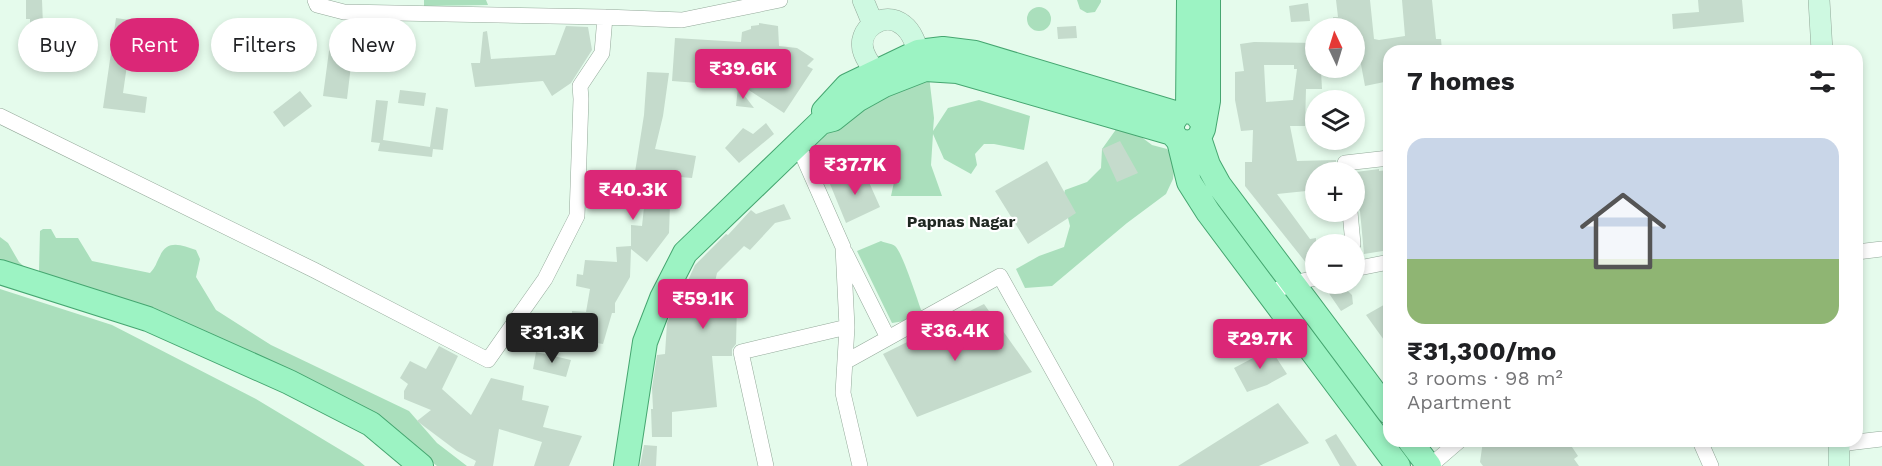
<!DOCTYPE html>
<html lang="en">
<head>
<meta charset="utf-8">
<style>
  body { margin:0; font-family:"Work Sans",sans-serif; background:#f2f2f2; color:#202124; height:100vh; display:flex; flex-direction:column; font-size:22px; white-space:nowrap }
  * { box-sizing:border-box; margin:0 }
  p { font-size:20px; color:#757577 }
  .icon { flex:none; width:33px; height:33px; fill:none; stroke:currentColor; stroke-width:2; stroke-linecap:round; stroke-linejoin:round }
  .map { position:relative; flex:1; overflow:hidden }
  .side { position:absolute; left:1383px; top:45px; width:480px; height:402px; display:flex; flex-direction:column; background:#fff; border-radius:18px; box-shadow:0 3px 9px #0003 }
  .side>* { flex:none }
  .top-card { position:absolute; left:18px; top:18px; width:570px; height:54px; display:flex; gap:12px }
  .needle { width:39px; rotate:356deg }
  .buttons { position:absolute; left:1305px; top:18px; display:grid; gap:12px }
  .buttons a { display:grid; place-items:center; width:60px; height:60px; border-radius:50%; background:#fff; box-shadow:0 3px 9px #0003; font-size:30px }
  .price { position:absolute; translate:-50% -51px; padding:0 14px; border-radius:6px; background:#db2777; color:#fff; font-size:20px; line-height:39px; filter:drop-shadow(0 2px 3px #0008) }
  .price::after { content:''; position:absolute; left:50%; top:36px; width:18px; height:14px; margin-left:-9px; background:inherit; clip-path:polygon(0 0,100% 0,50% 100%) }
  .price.on { background:#222; color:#fff }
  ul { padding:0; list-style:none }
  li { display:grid; align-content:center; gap:12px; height:318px; padding:0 24px }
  li span { display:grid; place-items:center; height:186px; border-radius:18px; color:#555 }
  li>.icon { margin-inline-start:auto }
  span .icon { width:108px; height:108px; fill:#fffc; stroke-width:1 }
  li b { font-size:26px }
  h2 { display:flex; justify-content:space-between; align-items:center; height:72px; padding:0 24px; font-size:26px }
  .tag { padding:0 21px; border-radius:27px; background:#fff; box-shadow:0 3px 9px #0003; font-size:21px; line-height:54px }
  .tag.on { background:#db2777; color:#fff }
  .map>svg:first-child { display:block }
  .green { fill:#aadfbc }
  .building { fill:#c5dbcc; fill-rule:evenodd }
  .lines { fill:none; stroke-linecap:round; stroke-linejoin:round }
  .street-casing { stroke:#94a99a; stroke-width:16 }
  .secondary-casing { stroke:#94a99a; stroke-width:22 }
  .primary-casing { stroke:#45a670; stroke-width:26 }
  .street { stroke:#fff; stroke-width:15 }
  .secondary { stroke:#cef9e1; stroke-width:21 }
  .primary { stroke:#9cf3c3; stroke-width:24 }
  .labels { text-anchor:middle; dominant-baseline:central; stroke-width:4.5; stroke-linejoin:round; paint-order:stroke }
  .neighbourhood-label { font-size:16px; font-weight:bold; fill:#1f2721; stroke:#fff }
</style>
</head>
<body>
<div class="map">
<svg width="1882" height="466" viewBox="0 0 1882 466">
  <rect width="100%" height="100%" fill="#e5fbec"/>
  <path class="green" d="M424,0H486L488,5L424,6Z
    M1077,0H1101V2L1095,12L1087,13L1080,9Z
    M1027 19a12 12 0 1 1 24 0a12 12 0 1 1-24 0Z
    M929,76L934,118L933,131L948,108L979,100L1030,116L1024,150L994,144H984L975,154L977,165L971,174L944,159L933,134L931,165L942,196H891L896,173L891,164L872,169L858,166L820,176L809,157L818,129Z
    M1117,128L1136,133L1152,145L1167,149L1175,162L1173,179L1166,194L1127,223L1052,286L1025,288L1016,269L1039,256L1064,247L1070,226L1063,198L1065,190L1087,182L1101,168L1102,149Z
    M43,229H51L56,238H78L92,261L150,273C156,267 156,263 160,256C167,239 182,245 196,250L200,259L196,277L216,310L271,345L409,411L437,443L467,466H437L396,433L126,304L39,271L40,231Z
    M0,237L8,243L19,262L37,278L0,263Z
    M881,241C885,243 891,243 895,246C903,253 919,305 924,318L892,323L857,251Z
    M0,289L112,325L256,399L359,461L365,466H0Z"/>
  <path class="building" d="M26,0H42L43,26H49V40L30,41V19H26Z
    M1336,0H1370L1374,39L1379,40L1405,36L1402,0H1432L1436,39H1441L1442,51H1389V81L1365,86L1354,27L1335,28L1333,17H1338Z
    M1698,0H1742L1744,22L1673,29L1672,14L1699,12Z
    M1308,3L1310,21L1291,22L1289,6Z
    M116,18L151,23L149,40L131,37L123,93L147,97L145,113L103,108Z
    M759,23L778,26L779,46L797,48L814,59L807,66L813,69L784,113L732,79L737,86L672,81L675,38L741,42L742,32L751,29V26L759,25Z
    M566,26L588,27L592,50L571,83L552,96L543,81L475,87L471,63H480L483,32L487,31L491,59L555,55Z
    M1076,26L1077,38L1058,39L1057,27Z
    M331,36L354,40L347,99L323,96Z
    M1254,42L1316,43V68H1318V71H1321L1322,89H1306L1305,126H1290L1297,161L1336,160V172H1316V190L1277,194L1310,239L1316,238V263L1307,264L1245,186V162H1252L1253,130L1241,131L1235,100V72L1244,71L1240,44ZM1264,65H1294V69H1297L1293,100L1266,102Z
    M647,72L669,73L663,116L655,149L696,156L692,178L656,175L654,203L670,204L669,233L647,262L631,249L630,277L615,303V313H612L603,344L573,339L572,311L586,312L590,289L576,286L577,274L583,275L585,260L617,262L616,247L631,246V225L642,226L645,198L639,197L643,173L635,172L644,115Z
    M738,87L754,108L736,106Z
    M400,90L426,93L424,106L398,103Z
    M300,91L312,106L284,127L273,112Z
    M376,100L388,101L383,140L430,147L436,107L448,109L443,150L433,149L432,157L378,151L380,143L371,142Z
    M766,123L774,134L739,163L725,148L743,128L753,134Z
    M1120,141L1138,173L1117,182L1102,149Z
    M1047,161L1076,213L1028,244L995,191Z
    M1379,169V171L1389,170V250L1364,254L1360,211L1355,204L1354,199V177L1356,172Z
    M864,171L880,207L846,223L830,184Z
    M784,204L791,219L775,223L750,250L744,246L717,273L711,299L737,304L736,344L732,349V356H712L717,407L672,412V437H652L651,409H653L652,388L657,355L665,354L667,323L671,314L697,312V291L685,287L695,265L726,234L728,235L751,210L756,214Z
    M1341,284L1352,295L1353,304L1341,311L1328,292Z
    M1389,302V347L1366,315Z
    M984,304L1032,372L917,417L883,354Z
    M1268,345L1287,374L1267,385L1247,392L1234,368L1253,358L1250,353Z
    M439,346L458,356L442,389L471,415L491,378L524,386L522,400L549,406L543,427L582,436L569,466H534L542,442L499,429L493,466H474L476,461L457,451L417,421L431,410L404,399V391L408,384L400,378L410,361L426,369Z
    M536,352L571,360L566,377L533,369Z
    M1278,403L1309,443L1259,466H1178Z
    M1336,434L1357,466H1340L1325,440Z
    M1483,441H1568L1578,456L1574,459L1579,466H1483L1480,462Z
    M644,445L657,446L656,466H640Z"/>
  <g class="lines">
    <defs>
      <path id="street" d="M315,0L317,5L344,12L605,17L682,20L780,0
        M0,116L314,270L488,360L545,279L577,216L581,99L580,86L602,53L605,17
        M798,145L843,247L847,327L843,393L860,466
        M1346,172L1345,163L1389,158
        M1350,212L1353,244
        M845,252L888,338
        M1857,252L1882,249
        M1354,269L1389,262
        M1270,293L1293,283L1316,278
        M845,362L1000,276L1106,466
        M1700,441L1711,466
        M1839,444L1882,439
        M766,466L741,352L847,327
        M1430,466L1459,441"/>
      <path id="secondary" d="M863,0L873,24
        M1819,0L1822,51
        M884,84C878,75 868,64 864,53C855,30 884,9 903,25C915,34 918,53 923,66
        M1839,441V466"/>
      <path id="primary" d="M824,111L847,86L918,52L943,49L975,53L1178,114
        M1188,111L1189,0
        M1203,123L1197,115L1193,112L1183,111L1178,114L1172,123V133L1179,141L1190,143L1199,138L1203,129L1208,101V0
        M1199,138L1208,165L1219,185L1389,412
        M1179,141L1189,182L1208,212L1398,466
        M0,272L148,319L289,382L371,424L421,466
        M1410,441L1429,466
        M626,466L645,342L662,298L685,253L821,122L833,119L857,100L884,85L925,69L957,71L1172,133"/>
    </defs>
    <use href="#street" class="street-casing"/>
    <use href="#secondary" class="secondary-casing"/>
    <use href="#primary" class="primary-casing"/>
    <use href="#street" class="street"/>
    <use href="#secondary" class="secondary"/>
    <use href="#primary" class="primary"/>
  </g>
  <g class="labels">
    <g class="neighbourhood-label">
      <text x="961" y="221">Papnas Nagar</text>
    </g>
  </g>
</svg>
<div class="buttons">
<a><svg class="needle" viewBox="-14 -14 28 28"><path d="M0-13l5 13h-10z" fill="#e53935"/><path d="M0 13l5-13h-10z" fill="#757577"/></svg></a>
<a><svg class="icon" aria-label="layers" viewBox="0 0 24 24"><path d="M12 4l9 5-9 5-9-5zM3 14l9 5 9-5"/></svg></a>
<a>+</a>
<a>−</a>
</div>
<b class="price" style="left:743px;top:100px">₹39.6K</b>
<b class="price" style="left:855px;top:196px">₹37.7K</b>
<b class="price" style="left:633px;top:221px">₹40.3K</b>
<b class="price" style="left:703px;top:330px">₹59.1K</b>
<b class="price" style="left:955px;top:362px">₹36.4K</b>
<b class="price on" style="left:552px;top:364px">₹31.3K</b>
<b class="price" style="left:1260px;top:370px">₹29.7K</b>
<div class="top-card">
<a class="tag">Buy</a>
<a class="tag on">Rent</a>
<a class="tag">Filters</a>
<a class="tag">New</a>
</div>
<section class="side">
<h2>7 homes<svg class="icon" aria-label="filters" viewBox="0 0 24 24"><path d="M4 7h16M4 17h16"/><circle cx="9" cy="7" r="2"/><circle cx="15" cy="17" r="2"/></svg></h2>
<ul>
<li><span style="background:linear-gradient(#c9d6e8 65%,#8fb573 0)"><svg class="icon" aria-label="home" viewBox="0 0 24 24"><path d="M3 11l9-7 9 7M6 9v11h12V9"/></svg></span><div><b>₹31,300/mo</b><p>3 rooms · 98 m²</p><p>Apartment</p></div></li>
</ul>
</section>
</div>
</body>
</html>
